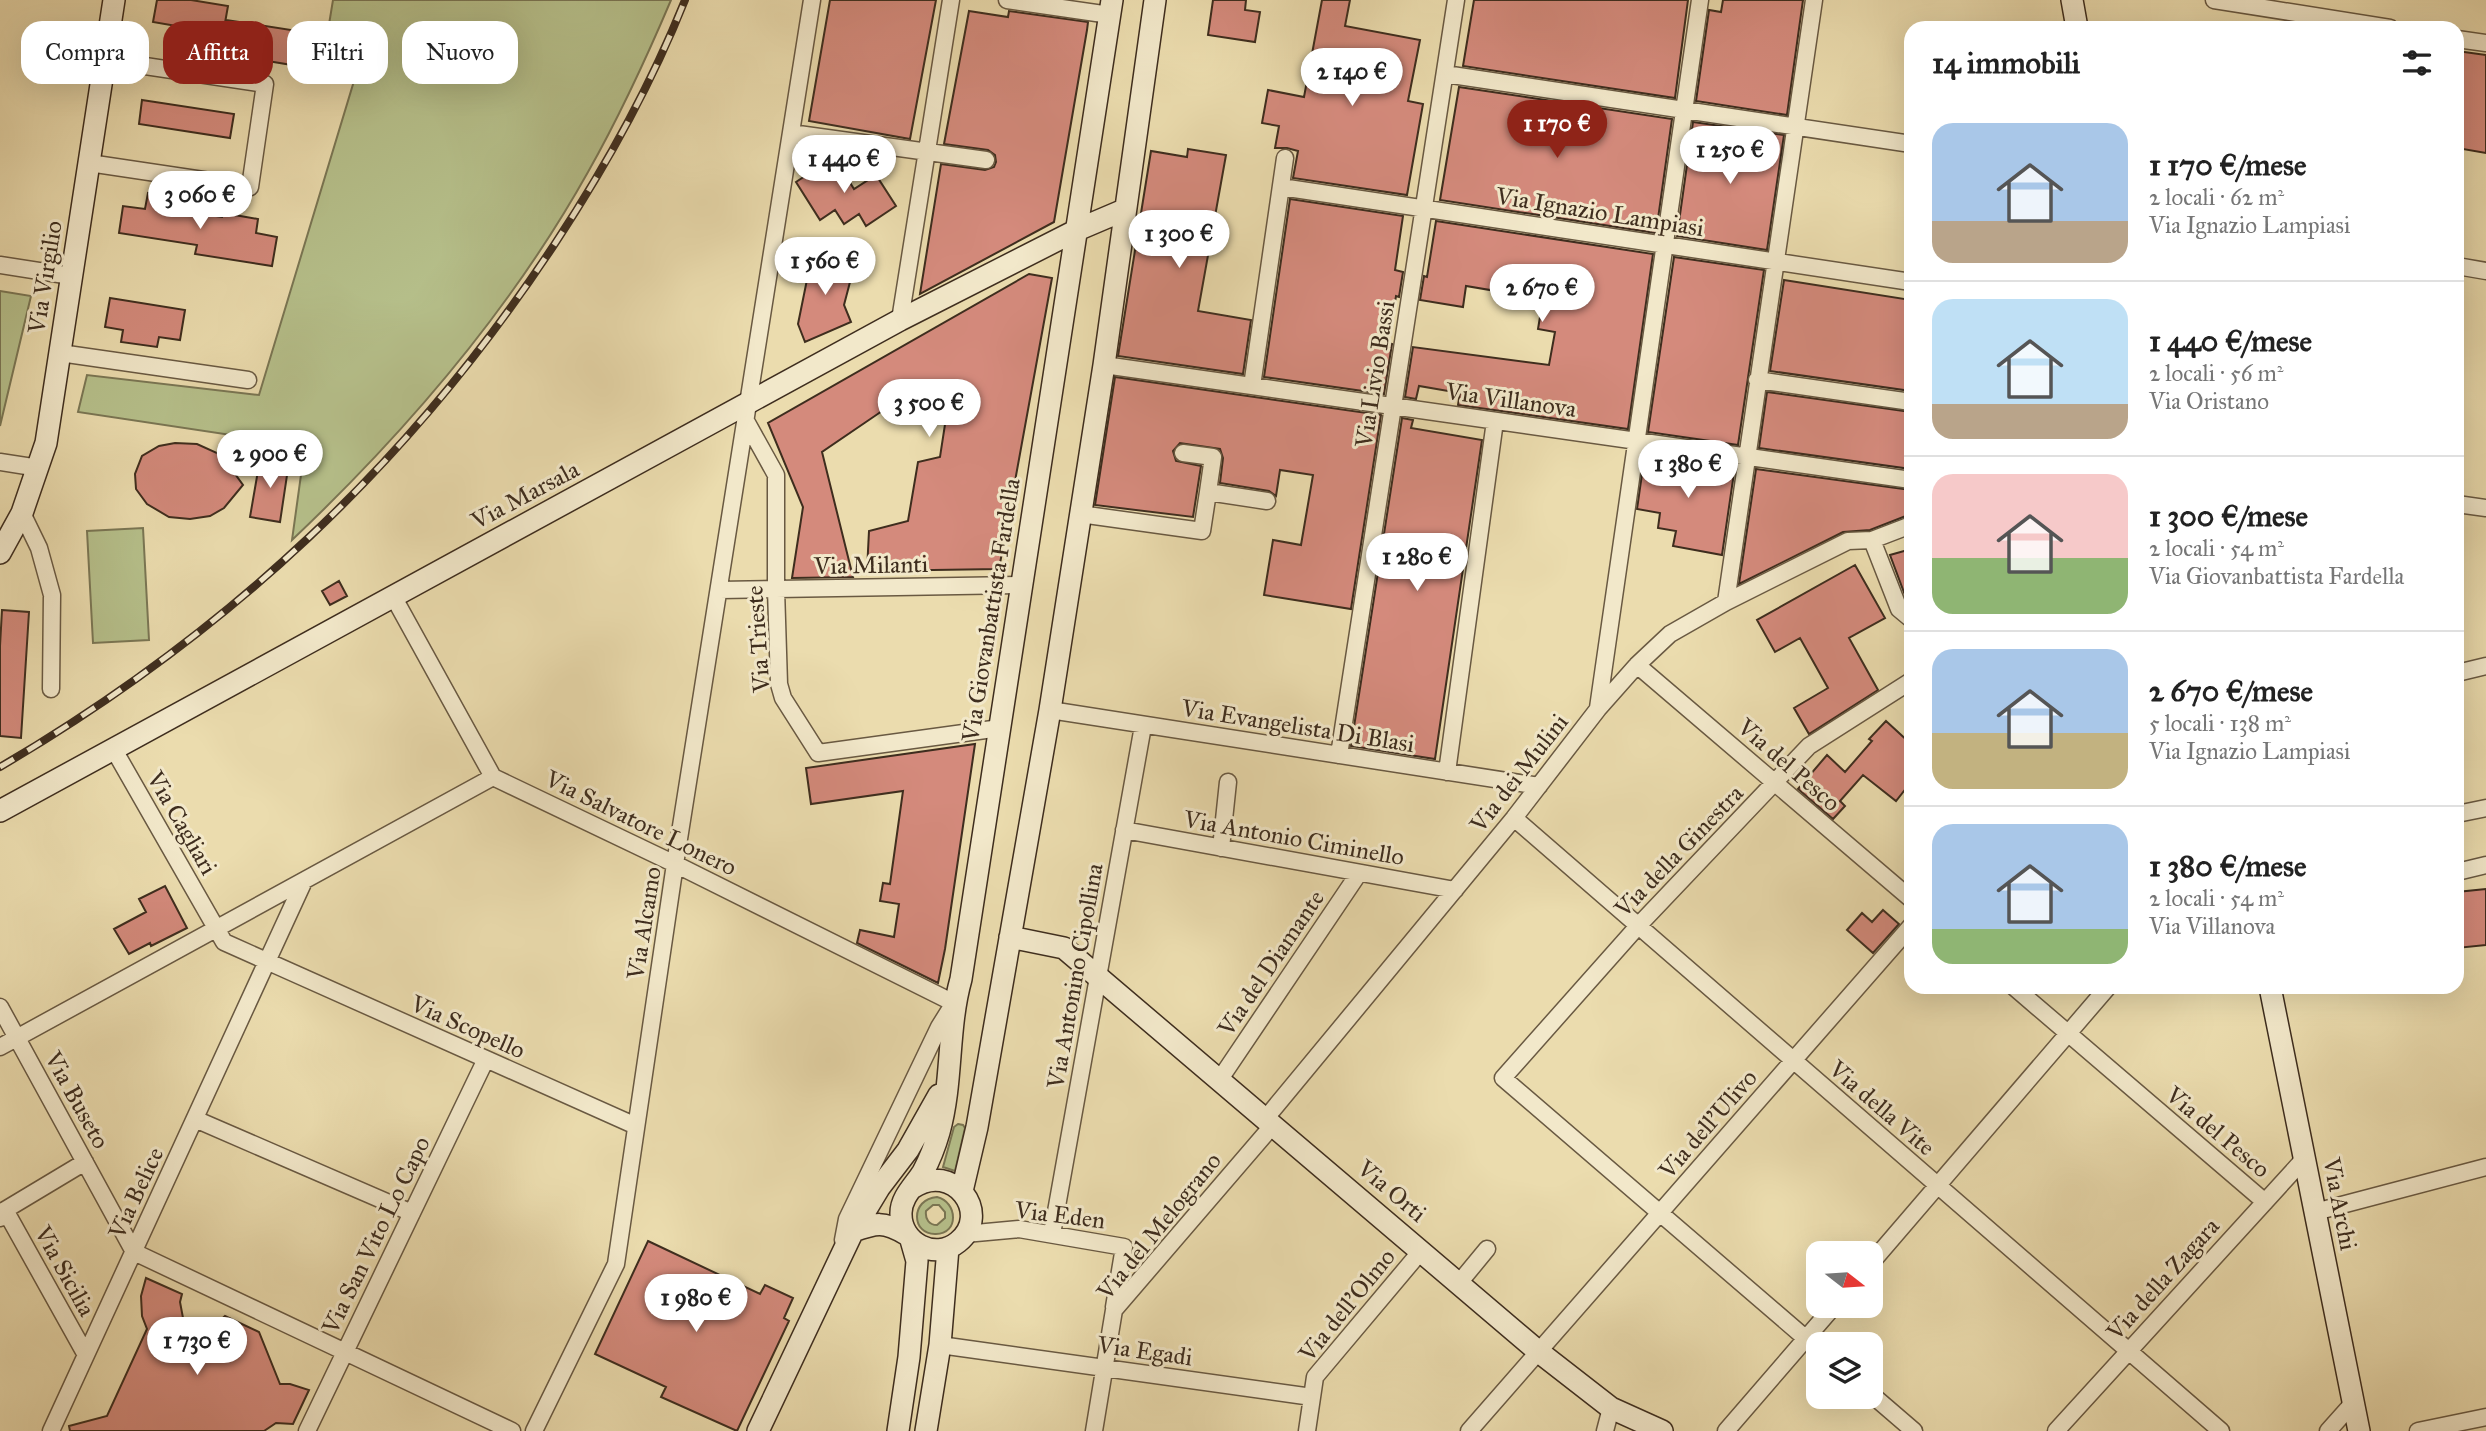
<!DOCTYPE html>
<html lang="it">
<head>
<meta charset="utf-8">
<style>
  body { margin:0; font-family:"IM FELL Great Primer",serif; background:#f6f6f6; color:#222; height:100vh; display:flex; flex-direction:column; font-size:26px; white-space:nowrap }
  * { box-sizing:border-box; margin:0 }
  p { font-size:23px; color:#767676 }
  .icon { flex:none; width:38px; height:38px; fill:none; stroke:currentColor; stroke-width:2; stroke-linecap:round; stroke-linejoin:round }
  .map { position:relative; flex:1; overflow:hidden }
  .details { position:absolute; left:1904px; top:21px; width:560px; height:973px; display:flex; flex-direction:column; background:#fff; border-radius:21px; box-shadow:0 7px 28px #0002 }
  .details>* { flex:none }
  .guide { position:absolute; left:21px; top:21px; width:665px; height:63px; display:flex; gap:14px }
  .needle { width:46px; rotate:107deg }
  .buttons { position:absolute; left:1806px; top:1241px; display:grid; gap:14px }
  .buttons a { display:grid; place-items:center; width:77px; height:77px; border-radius:14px; background:#fff; box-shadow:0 7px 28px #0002; font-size:35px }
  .price { position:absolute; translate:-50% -60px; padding:0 16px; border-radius:24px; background:#fff; color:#222; font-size:23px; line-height:46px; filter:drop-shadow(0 2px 4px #0008) }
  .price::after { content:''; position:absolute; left:50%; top:42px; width:21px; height:16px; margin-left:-10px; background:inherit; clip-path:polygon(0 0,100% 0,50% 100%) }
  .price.current { background:#8f2418; color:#fff }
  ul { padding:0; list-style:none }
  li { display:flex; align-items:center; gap:21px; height:175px; padding:0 28px }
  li+li { border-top:2px solid #e0e0e0 }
  li span { display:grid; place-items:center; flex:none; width:196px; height:140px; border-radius:21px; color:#555 }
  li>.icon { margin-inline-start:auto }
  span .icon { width:84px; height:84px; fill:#fffc; stroke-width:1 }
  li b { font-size:30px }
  h2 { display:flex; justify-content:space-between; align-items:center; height:84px; padding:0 28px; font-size:30px }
  .chip { padding:0 24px; border-radius:21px; background:#fff; box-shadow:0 7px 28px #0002; font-size:24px; line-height:63px }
  .chip.current { background:#8f2418; color:#fff }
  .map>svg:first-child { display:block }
  .green { fill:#b6c08b; stroke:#7a7654; stroke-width:2; fill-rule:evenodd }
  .building { fill:#d48a7c; stroke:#3e2d1e; stroke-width:2 }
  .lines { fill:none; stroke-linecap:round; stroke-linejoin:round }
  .street-casing { stroke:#695942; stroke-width:19 }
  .secondary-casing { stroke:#3e2d1e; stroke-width:24 }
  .street { stroke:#f2e8ca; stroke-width:16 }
  .secondary { stroke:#f2e8ca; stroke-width:21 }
  .rail-casing { stroke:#3e2d1e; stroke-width:8 }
  .rail { stroke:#f2e8ca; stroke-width:5; stroke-dasharray:16; stroke-linecap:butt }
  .labels { text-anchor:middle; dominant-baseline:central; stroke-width:6; stroke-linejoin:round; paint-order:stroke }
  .street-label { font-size:24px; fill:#3e2d1e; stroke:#f2e8ca }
</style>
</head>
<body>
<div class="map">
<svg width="2486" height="1431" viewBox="0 0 2486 1431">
  <rect width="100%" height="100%" fill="#ebdcae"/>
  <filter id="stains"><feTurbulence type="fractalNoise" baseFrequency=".00286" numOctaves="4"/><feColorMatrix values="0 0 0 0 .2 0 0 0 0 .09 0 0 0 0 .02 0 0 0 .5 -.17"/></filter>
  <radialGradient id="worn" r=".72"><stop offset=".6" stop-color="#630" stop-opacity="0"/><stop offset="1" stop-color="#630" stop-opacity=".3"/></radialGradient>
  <path class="green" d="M333,0H671C646,59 619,117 588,172C511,310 406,432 292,540L305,446L78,412L87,375L259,395L357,71L322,67Z
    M0,291L31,296L0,426Z
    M143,528L149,640L93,643L87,531Z
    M958,1124L963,1125L965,1128L955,1171L943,1167L954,1127Z
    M937,1197C958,1202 959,1234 936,1234C911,1235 910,1199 937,1197ZM933,1205H939L945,1212V1218L937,1225C929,1225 925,1219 926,1211Z"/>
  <path class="building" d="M157,0H191L228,6L223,34L153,22Z
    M830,0H936L910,139L809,121Z
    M1213,0H1246L1245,10L1260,12L1255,42L1208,35Z
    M1322,0H1350L1345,26L1420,40L1408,101L1423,104L1407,195L1293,178L1298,151L1287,148H1275L1279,126L1262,123L1268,90L1304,97Z
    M1474,0H1688L1675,98L1463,66Z
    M1723,0H1803L1787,115L1696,101L1709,10L1721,12Z
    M969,11L1008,17L1009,11L1088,22L1087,30L1054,222L920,294L941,164L985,170L994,167L996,162L995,155L988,150L944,144Z
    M226,20L304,32L298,66L220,53Z
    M2457,51L2486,55V153L2457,148Z
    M1459,87L1672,119L1656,233L1440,200Z
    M142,100L234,114L230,138L139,124Z
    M1693,122L1784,135L1767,250L1677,236Z
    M1188,149L1226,155L1198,311L1251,320L1243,374L1118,356L1151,151L1187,157Z
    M834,157L854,189L876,175L896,206L866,226L859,214L844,224L835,210L820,220L796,182Z
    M148,193L183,198L181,211L222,217L223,213L258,219L256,233L277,237L272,266L195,254L197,245L119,233L123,206L145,209Z
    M1290,199L1403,216L1395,270L1403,272L1399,297L1396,296L1388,343L1392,344L1384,394L1264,377Z
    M1436,221L1653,254L1628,429L1458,405L1460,393L1419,386L1416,399L1405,397L1413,347L1549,365L1555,332L1538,329L1543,299L1466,286L1463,307L1420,300L1424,276L1427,277Z
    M812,255L855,263L844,305L851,322L805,342L798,324Z
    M1674,257L1764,270L1738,445L1648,432Z
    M1029,274L1052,278L999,569L867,571L869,531L908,521L918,462L940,457L948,405L893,419L885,409L822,452L853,577L792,578L803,507L768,423Z
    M1784,280L1911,300V391L1770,371Z
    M110,298L185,310L180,340L159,337L157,347L121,342L123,330L105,327Z
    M1115,377L1381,415L1351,609L1264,595L1273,540L1301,545L1313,475L1280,470L1276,496L1269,491L1220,483L1223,458L1220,449L1180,443L1173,451L1176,461L1201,466L1193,517L1095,505Z
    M1767,392L1911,412V469L1759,448Z
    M1402,418L1413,420L1411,428L1482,440L1435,759L1351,746Z
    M175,443L197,444L217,453L227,463L243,485L224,508L210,516L190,519L169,517L147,504L136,489L135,474L142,456L159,446Z
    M1645,453L1735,466L1722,555L1673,546L1676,531L1658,528L1660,513L1637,509Z
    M260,459L289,462L280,522L250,517Z
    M1756,469L1911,490V514L1870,530L1843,532L1739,584Z
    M1911,549V605L1908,603L1890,555Z
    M1855,565L1885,618L1849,638L1878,690L1809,734L1794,708L1828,688L1800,638L1775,652L1757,620Z
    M339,581L347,596L330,605L322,591Z
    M2,610L29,612L21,738L0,736V646Z
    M1886,721L1911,744V782L1896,801L1863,775L1840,801L1845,806L1833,819L1798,789L1827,755L1845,772L1872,741L1869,739Z
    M975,744L945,949L938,983L857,943L860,930L894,937L899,904L880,901L883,883L890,884L903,791L811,804L806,768Z
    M165,886L187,928L151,946L150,943L129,954L114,929L146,912L139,899Z
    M2486,889V945L2457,948V892Z
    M1883,910L1899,924L1873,953L1847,930L1862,913L1872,922Z
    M648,1241L760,1294L765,1285L793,1298L784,1318L789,1321L737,1431L661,1397L666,1387L595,1354Z
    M146,1278L182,1294L180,1302L183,1318L197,1328L213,1327L225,1316L259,1332L280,1384H290L309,1390L293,1424L276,1423L264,1431H70L69,1426L107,1416L147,1329L142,1316L141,1296Z"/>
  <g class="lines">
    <defs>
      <path id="street" d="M1007,0L1110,15
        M2214,0L2390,28
        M2457,39L2486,43
        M1445,74L1911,144
        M791,133L986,160
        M89,163L250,187L265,84L105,60
        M1281,187L1911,282
        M0,265L71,276
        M2457,266L2486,271
        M900,320L951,0
        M60,353L248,380
        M1104,365L1911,480
        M1757,380L1911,402
        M1252,386L1285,158
        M746,421L776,475V589L779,684L783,698L818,753L1000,728
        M1183,453L1213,457L1208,492
        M0,462L39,468
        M2457,504L2486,508
        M22,513L39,548L52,595L51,689
        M1080,514L1202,531L1208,492L1267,501
        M1911,525L1872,540L1899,609L1911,619
        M720,590L1022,585
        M393,596L493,777L675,864L954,1003L939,1027L847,1219L843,1240
        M1726,602L1814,0
        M1637,665L1911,899
        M2457,673L2486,666
        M1598,708L1700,0
        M1050,710L1539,786
        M113,748L224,942L636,1126
        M1339,755L1456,0
        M1447,772L1495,421
        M2457,814L2486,808
        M1514,818L2221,1431
        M1124,830L1455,890
        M1221,848L1228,782
        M2457,872L2486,865
        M2014,987L2265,1202
        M0,1007L134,1252L512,1431
        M0,1047L493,777
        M1220,1079L1359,873
        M1266,1118L1514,818L1598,709L1637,665L1670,634L1726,602L1848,541L1872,540
        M195,1119L412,1213
        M5,1210L86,1355
        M2315,1212L2486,1167
        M0,1218L5,1210L85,1162
        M965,1234L1019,1229L1124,1247L1114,1307
        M1052,1234L1143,726
        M1871,1263L2108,987
        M1459,1283L1487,1249
        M940,1345L1312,1397
        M1818,1349L1503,1078L1638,926L1809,746L1911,681
        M1871,1394L1914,1431
        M51,1431L304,881
        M307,1431L486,1059
        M534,1431L616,1264L675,864L812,0
        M1094,1431L1114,1310L1273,1125
        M1307,1431L1315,1377L1421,1251
        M1469,1431L1911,926
        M1605,1431L1611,1408
        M1726,1431L1834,1306
        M2056,1431L2304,1159
        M2328,1431L2353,1403
        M2418,1431L2486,1417"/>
      <path id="secondary" d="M2072,0L2077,28
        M0,553L22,513L46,443L114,0
        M0,811L900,320L1077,230L1124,210
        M1010,937L1064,948L1539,1352L1611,1408L1662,1431
        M2270,987L2359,1431
        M912,1188C953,1160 993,1214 958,1242C935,1261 900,1243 901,1213C901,1197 915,1185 923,1172C930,1159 935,1146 939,1132C953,1082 947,1029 961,979L1112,0
        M962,1191L977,1127L1050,710L1104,365L1155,0
        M853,1231C877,1223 883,1221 906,1234
        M758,1431L853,1231L879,1188L908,1150L939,1095
        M898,1431L909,1357L917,1261L911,1240
        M926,1431L940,1345L948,1248"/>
    </defs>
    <use href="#street" class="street-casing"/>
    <use href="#secondary" class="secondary-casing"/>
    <use href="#street" class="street"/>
    <use href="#secondary" class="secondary"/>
    <defs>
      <path id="rail" d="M0,767C228,633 410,464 556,242C606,166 651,85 685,0"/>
    </defs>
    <use href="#rail" class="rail-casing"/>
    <use href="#rail" class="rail"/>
  </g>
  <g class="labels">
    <g class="street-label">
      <text transform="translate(1600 212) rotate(9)">Via Ignazio Lampiasi</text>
      <text transform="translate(45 277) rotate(-81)">Via Virgilio</text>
      <text transform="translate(1375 374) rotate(-81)">Via Livio Bassi</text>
      <text transform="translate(1511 400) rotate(8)">Via Villanova</text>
      <text transform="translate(525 495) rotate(-28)">Via Marsala</text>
      <text transform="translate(871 565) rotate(-1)">Via Milanti</text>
      <text transform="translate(991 610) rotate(-81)">Via Giovanbattista Fardella</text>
      <text transform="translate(758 639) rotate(-94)">Via Trieste</text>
      <text transform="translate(1298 726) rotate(9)">Via Evangelista Di Blasi</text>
      <text transform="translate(1789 765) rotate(41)">Via del Pesco</text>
      <text transform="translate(1519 773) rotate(-52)">Via dei Mulini</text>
      <text transform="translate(182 823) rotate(60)">Via Cagliari</text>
      <text transform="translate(641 823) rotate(26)">Via Salvatore Lonero</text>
      <text transform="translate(1294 838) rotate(10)">Via Antonio Ciminello</text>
      <text transform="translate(1679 851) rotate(-46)">Via della Ginestra</text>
      <text transform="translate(644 923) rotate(-81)">Via Alcamo</text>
      <text transform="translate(1271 963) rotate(-56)">Via del Diamante</text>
      <text transform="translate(1075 976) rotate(-80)">Via Antonino Cipollina</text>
      <text transform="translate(468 1027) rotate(24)">Via Scopello</text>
      <text transform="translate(77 1100) rotate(61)">Via Buseto</text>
      <text transform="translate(1882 1108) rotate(41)">Via della Vite</text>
      <text transform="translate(1708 1124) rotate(-49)">Via dell'Ulivo</text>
      <text transform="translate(2218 1132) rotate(40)">Via del Pesco</text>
      <text transform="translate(1392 1191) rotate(40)">Via Orti</text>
      <text transform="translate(136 1193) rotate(-65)">Via Belice</text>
      <text transform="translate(2340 1204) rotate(79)">Via Archi</text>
      <text transform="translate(1060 1215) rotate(7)">Via Eden</text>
      <text transform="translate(1159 1226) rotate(-51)">Via del Melograno</text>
      <text transform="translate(376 1235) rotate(-64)">Via San Vito Lo Capo</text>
      <text transform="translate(65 1271) rotate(61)">Via Sicilia</text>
      <text transform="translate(2163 1279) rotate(-48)">Via della Zagara</text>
      <text transform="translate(1347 1305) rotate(-51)">Via dell'Olmo</text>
      <text transform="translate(1145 1351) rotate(8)">Via Egadi</text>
    </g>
  </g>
  <rect width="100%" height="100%" filter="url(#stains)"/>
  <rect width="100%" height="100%" fill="url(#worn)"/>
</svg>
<div class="buttons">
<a><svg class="needle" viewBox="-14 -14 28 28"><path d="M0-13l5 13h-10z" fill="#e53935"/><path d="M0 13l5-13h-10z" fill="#767676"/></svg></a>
<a><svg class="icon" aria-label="layers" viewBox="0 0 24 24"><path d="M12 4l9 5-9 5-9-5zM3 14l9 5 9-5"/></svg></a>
</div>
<b class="price" style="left:1352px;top:108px">2 140 €</b>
<b class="price current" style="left:1557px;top:160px">1 170 €</b>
<b class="price" style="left:1730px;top:186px">1 250 €</b>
<b class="price" style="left:844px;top:195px">1 440 €</b>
<b class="price" style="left:200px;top:231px">3 060 €</b>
<b class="price" style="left:1179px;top:270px">1 300 €</b>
<b class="price" style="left:825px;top:297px">1 560 €</b>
<b class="price" style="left:1542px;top:324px">2 670 €</b>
<b class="price" style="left:929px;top:439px">3 500 €</b>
<b class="price" style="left:270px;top:490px">2 900 €</b>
<b class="price" style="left:1688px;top:500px">1 380 €</b>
<b class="price" style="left:1417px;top:593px">1 280 €</b>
<b class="price" style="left:696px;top:1334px">1 980 €</b>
<b class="price" style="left:197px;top:1377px">1 730 €</b>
<div class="guide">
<a class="chip">Compra</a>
<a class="chip current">Affitta</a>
<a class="chip">Filtri</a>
<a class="chip">Nuovo</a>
</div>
<section class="details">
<h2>14 immobili<svg class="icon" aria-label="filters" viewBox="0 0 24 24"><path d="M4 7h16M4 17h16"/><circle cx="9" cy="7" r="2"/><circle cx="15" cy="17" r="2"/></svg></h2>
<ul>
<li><span style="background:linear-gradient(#a9c7e8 70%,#b9a48a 0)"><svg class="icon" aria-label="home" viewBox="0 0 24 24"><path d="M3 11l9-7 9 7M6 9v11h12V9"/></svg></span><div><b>1 170 €/mese</b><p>2 locali · 62 m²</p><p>Via Ignazio Lampiasi</p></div></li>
<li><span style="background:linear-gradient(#bfe0f5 75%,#b9a48a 0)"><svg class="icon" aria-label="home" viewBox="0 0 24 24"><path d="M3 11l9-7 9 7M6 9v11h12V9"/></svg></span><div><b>1 440 €/mese</b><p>2 locali · 56 m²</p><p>Via Oristano</p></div></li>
<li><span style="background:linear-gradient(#f6c9c9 60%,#8fb573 0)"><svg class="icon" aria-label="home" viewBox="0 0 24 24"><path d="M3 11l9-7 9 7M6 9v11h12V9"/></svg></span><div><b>1 300 €/mese</b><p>2 locali · 54 m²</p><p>Via Giovanbattista Fardella</p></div></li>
<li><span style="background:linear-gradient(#a9c7e8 60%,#c2b280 0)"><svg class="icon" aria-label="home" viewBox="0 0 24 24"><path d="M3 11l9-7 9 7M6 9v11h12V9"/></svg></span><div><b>2 670 €/mese</b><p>5 locali · 138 m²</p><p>Via Ignazio Lampiasi</p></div></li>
<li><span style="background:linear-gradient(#a9c7e8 75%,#8fb573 0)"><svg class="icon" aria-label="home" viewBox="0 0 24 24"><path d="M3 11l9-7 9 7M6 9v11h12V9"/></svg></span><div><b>1 380 €/mese</b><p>2 locali · 54 m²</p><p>Via Villanova</p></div></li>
</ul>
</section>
</div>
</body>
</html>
